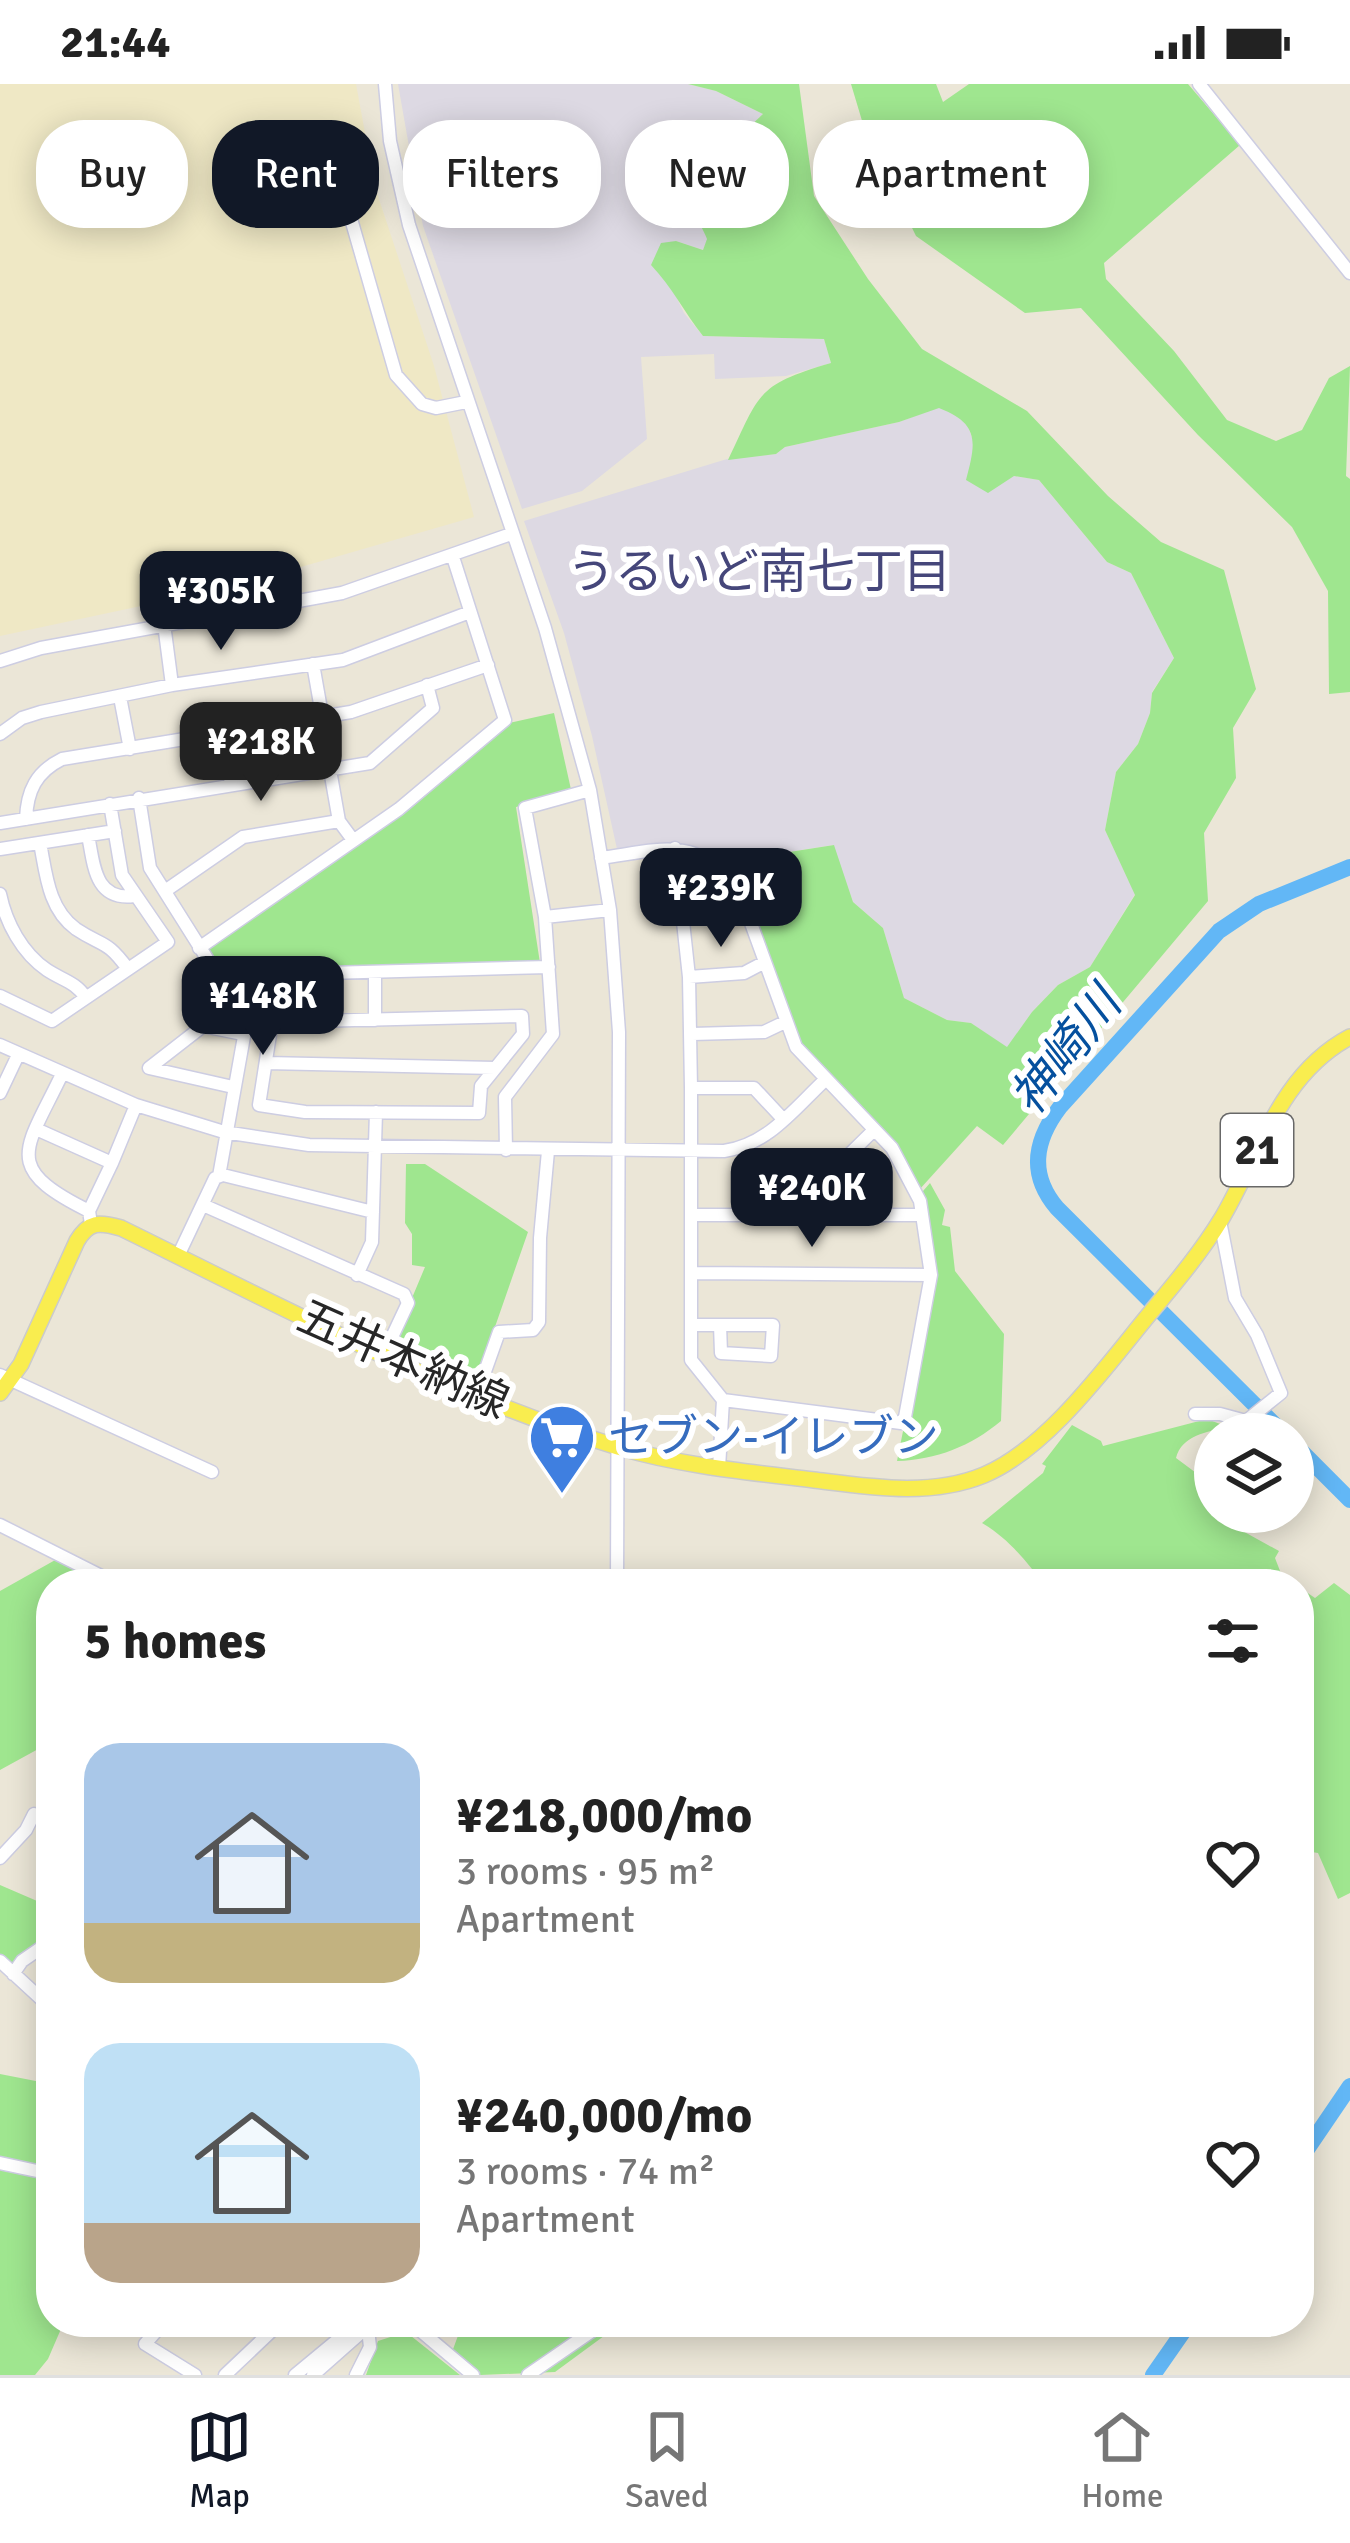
<!DOCTYPE html>
<html lang="en">
<head>
<meta charset="utf-8">
<style>
  body { margin:0; font-family:Signika,"Noto Sans JP",sans-serif; background:#f6f6f6; color:#222; height:100vh; display:flex; flex-direction:column; font-size:45px; white-space:nowrap }
  * { box-sizing:border-box; margin:0 }
  p { font-size:39px; color:#767676 }
  .icon { flex:none; width:66px; height:66px; fill:none; stroke:currentColor; stroke-width:2; stroke-linecap:round; stroke-linejoin:round }
  .map { position:relative; flex:1; overflow:hidden }
  .details { position:absolute; left:36px; top:1485px; width:1278px; height:768px; display:flex; flex-direction:column; background:#fff; border-radius:48px; box-shadow:0 6px 30px #0003 }
  .details>* { flex:none }
  .guide { position:absolute; left:36px; top:36px; width:1278px; height:108px; display:flex; gap:24px }
  .fabs { position:absolute; left:1194px; top:1329px; display:grid; gap:24px }
  .fabs a { display:grid; place-items:center; width:120px; height:120px; border-radius:50%; background:#fff; box-shadow:0 6px 30px #0003; font-size:60px }
  .price { position:absolute; translate:-50% -102px; padding:0 27px; border-radius:24px; background:#111827; color:#fff; font-size:39px; line-height:78px; filter:drop-shadow(0 3px 6px #0008) }
  .price::after { content:''; position:absolute; left:50%; top:72px; width:36px; height:27px; margin-left:-18px; background:inherit; clip-path:polygon(0 0,100% 0,50% 100%) }
  .price.selected { background:#222; color:#fff }
  ul { padding:0; list-style:none }
  li { display:flex; align-items:center; gap:36px; height:300px; padding:0 48px }
  li span { display:grid; place-items:center; flex:none; width:336px; height:240px; border-radius:36px; color:#555 }
  li>.icon { margin-inline-start:auto }
  span .icon { width:144px; height:144px; fill:#fffc; stroke-width:1 }
  li b { font-size:51px }
  h2 { display:flex; justify-content:space-between; align-items:center; height:144px; padding:0 48px; font-size:51px }
  .tag { padding:0 42px; border-radius:48px; background:#fff; box-shadow:0 6px 30px #0003; font-size:42px; line-height:108px }
  .tag.selected { background:#111827; color:#fff }
  .status { display:flex; justify-content:space-between; align-items:center; height:84px; padding:0 60px; background:#fff; direction:ltr }
  .status svg { height:33px; fill:currentColor }
  .tab-bar { display:flex; justify-content:space-around; align-items:center; height:168px; border-top:3px solid #e0e0e0; background:#fff; font-size:33px; color:#767676 }
  .tab-bar a { display:grid; justify-items:center; gap:6px }
  .tab-bar .selected { color:#111827 }
  .map>svg:first-child { display:block }
  .industrial { fill:#ddd9e3 }
  .education { fill:#efe8c5 }
  .green { fill:#9fe68f }
  .lines { fill:none; stroke-linecap:round; stroke-linejoin:round }
  .river { stroke:#62b7f6; stroke-width:16 }
  .minor-casing { stroke:#cdcde2; stroke-width:15 }
  .major-casing { stroke:#cbcbcb; stroke-width:18 }
  .minor { stroke:#fff; stroke-width:12 }
  .major { stroke:#f9ed4f; stroke-width:15 }
  .labels { text-anchor:middle; dominant-baseline:central; stroke-width:12; stroke-linejoin:round; paint-order:stroke }
  .shield { fill:#fff; stroke:#686868; stroke-width:3 }
  .shield-label { font-size:42px; font-weight:bold; fill:#272727 }
  .street-label { font-size:45px; fill:#272727; stroke:#fff }
  .shop-label { font-size:45px; fill:#366cbe; stroke:#fff; text-anchor:start }
  .neighbourhood-label { font-size:48px; fill:#45467a; stroke:#fff }
  .water-label { font-size:48px; font-style:italic; fill:#05509e; stroke:#fff }
</style>
</head>
<body>
<div class="status"><b>21:44</b><svg viewBox="0 0 49 12"><path d="M0 12V9h3v3zM5 12V6h3v6zM10 12V3h3v9zM15 12V0h3v12zM26 1h20v11H26zM47 4h2v5h-2z"/></svg></div>
<div class="map">
<svg width="1350" height="2291" viewBox="0 0 1350 2291">
  <rect width="100%" height="100%" fill="#ebe6d7"/>
  <path class="industrial" d="M398,0H688L716,7L763,30L728,63L696,129L708,155L703,166L676,157L651,181L671,202L684,229L703,252L824,255L831,279L786,292L715,295L714,270L641,273L647,355L582,407L522,425L423,142Z
    M939,323L957,331L968,342L975,362L1014,392L1039,396L1107,478L1131,489L1174,574L1152,608L1150,629L1138,660L1116,688L1105,746L1135,810L1090,883L1058,901L1032,928L1007,964L971,939L947,936L904,914L883,844L853,818L833,761L732,777L617,765L592,652L564,549L524,437L727,375L776,370L785,363L899,338Z"/>
  <path class="education" d="M0,0H356L375,103L434,282L474,433L235,502L0,552Z"/>
  <path class="green" d="M688,0H799L814,112L868,195L922,265L1027,327L1108,412L1161,458L1224,486L1256,605L1233,644L1236,694L1204,749L1208,817L1003,1061L977,1042L919,1106L798,959L732,777L834,761L853,818L883,844L904,914L947,936L971,939L1007,963L1032,928L1058,901L1090,883L1135,811L1105,746L1116,688L1138,660L1150,629L1152,609L1174,574L1131,489L1107,478L1039,396L1014,392L988,409L966,396C976,358 980,340 939,324L899,338L785,363L776,370L728,376C760,309 756,301 831,279L824,255L703,252C684,228 672,203 651,181L661,159L676,157L703,166L707,155C704,147 697,136 696,128C693,99 743,48 763,30L716,7Z
    M851,0H936L943,18L969,0H1188L1240,61L1104,179L1106,195L1174,267L1227,336L1276,357L1302,346L1329,294L1350,282L1346,392L1350,395V608L1329,610L1328,507L1292,443L1198,351L1081,224L1025,229L916,152L866,50Z
    M554,629L572,710L516,723L540,879L217,894L203,869L505,640Z
    M406,1080H425L528,1148L473,1306L392,1270L391,1264L425,1183L412,1181V1150L405,1139Z
    M930,1099L945,1126L942,1141L950,1143L955,1187L1004,1250L1001,1337C971,1362 936,1376 897,1377L930,1213L917,1114Z
    M1207,1335L1228,1343C1207,1348 1182,1351 1176,1374L1215,1403V1428H1230L1239,1445L1279,1467L1275,1474L1282,1492L1294,1500H1044C1026,1477 1008,1454 982,1439L1043,1389L1046,1382L1042,1380L1072,1341L1101,1357L1103,1362Z
    M57,1475L101,1500H51V1658L0,1686V1507Z
    M1334,1499L1350,1511V1809L1338,1815L1318,1769L1299,1766V1503L1315,1514Z
    M0,1801L51,1823V1855L13,1883L0,1871Z
    M0,1990L51,2000V2238H64L48,2275L35,2291H0Z
    M463,2238H623L555,2288L480,2291L452,2268Z
    M406,2248L460,2291H366L378,2257Z"/>
  <g class="lines">
    <path class="river" d="M1284,1350L1057,1124C1029,1091 1034,1057 1060,1023L1219,847L1259,820L1350,783
      M1293,1359L1350,1416
      M1299,2077L1350,2002
      M1153,2291L1190,2238"/>
    <defs>
      <path id="minor" d="M385,0L390,57L409,141L545,544L590,706L610,826L619,948L617,1500
        M1199,0L1350,189
        M306,72L347,121L396,291L422,320L436,324L466,318
        M164,540L172,601
        M0,577L41,564L342,509L511,450
        M313,580L322,631
        M120,613L130,665
        M0,650L22,634L41,628L172,601L343,576L470,528
        M223,650L231,700
        M330,686L339,737L353,756
        M139,714L150,784L218,892L549,883
        M26,735C27,707 36,688 62,675L351,628L488,581
        M0,739L370,679L433,624L427,601
        M88,751C94,782 95,817 134,812
        M40,759C46,789 48,825 76,845C103,863 106,855 128,885
        M675,764L689,893L691,1004H754L783,1035
        M0,765L115,747
        M601,774C658,766 692,752 736,798L796,963L892,1064L920,1117L931,1191L905,1333L901,1339L723,1316L691,1276V1004
        M165,807L243,753L339,737
        M0,810C6,839 22,869 47,886C62,896 76,898 86,914
        M545,833L610,826
        M199,864L399,725L505,636L453,473
        M689,893L744,889L763,879
        M0,912L52,937L168,858L122,791L110,720
        M522,932L523,950L481,1002L479,1029L305,1028L259,1021L272,938Z
        M375,936V889
        M692,950L764,948L785,938
        M0,961L136,1021L224,1048L309,1061L724,1067C768,1061 795,1024 825,996
        M266,979L495,984
        M62,990C26,1066 0,1083 89,1127L91,1140
        M233,1003L149,984L203,942L243,950
        M0,1009L18,971
        M36,1045L112,1079L136,1021
        M506,1066L505,1013L553,950L545,833L525,724L590,706
        M219,1092L255,891
        M203,1121L404,1210L408,1219L384,1270
        M89,1127L112,1079
        M810,1130L811,1108L874,1046
        M691,1131H921
        M178,1172L215,1094L223,1091L373,1128
        M692,1189L931,1191
        M357,1191L372,1158L376,1028
        M692,1241H773L771,1272L721,1269L720,1241
        M0,1291L212,1388
        M477,1310L499,1248L533,1246L539,1238L540,1154L548,1067
        M1195,1330H1220L1246,1337L1281,1309L1257,1251L1235,1214L1220,1137
        M719,1384L723,1316
        M0,1441L117,1500
        M0,1774L26,1746L34,1730
        M0,1877L51,1924
        M13,1890L22,1877L51,1857
        M0,2079L51,2090
        M164,2238L145,2260L195,2291
        M410,2238L473,2291
        M225,2291L281,2238
        M295,2291L359,2238
        M313,2291L373,2238
        M356,2291L370,2263L368,2245
        M528,2291L605,2238"/>
      <path id="major" d="M0,1309L21,1280L77,1157C89,1137 99,1138 121,1144C282,1223 445,1310 618,1363C682,1382 748,1388 814,1396C870,1403 931,1413 984,1391C1048,1364 1107,1281 1151,1228C1176,1198 1202,1167 1222,1134C1260,1069 1280,990 1350,953"/>
    </defs>
    <use href="#minor" class="minor-casing"/>
    <use href="#major" class="major-casing"/>
    <use href="#minor" class="minor"/>
    <use href="#major" class="major"/>
  </g>
  <defs>
    <symbol id="supermarket-pin" viewBox="-11 -11 22 30"><path d="M0 17L-7.5 6A9.5 9.5 0 1 1 7.5 6Z" fill="#3f7fe0" stroke="#fff"/><path d="M-6-5.5h2.5l.6 2H6L4.5 2H-2.5L-4.4-4H-6ZM-1.5 3.2a1.3 1.3 0 1 0 .1 0ZM3 3.2a1.3 1.3 0 1 0 .1 0Z" fill="#fff"/></symbol>
  </defs>
  <g fill-rule="evenodd">
    <use href="#supermarket-pin" x="524" y="1315" width="76" height="104"/>
  </g>
  <g class="labels">
    <rect class="shield" x="1221" y="1030" width="72" height="72" rx="9"/>
    <g class="shield-label">
      <text x="1257" y="1066">21</text>
    </g>
    <g class="street-label">
      <text transform="translate(403 1276) rotate(24)">五井本納線</text>
    </g>
    <g class="shop-label">
      <text x="608" y="1353">セブン-イレブン</text>
    </g>
    <g class="neighbourhood-label">
      <text x="759" y="488">うるいど南七丁目</text>
    </g>
    <g class="water-label">
      <text transform="translate(1066 967) rotate(-52)">神崎川</text>
    </g>
  </g>
</svg>
<div class="fabs">
<a><svg class="icon" aria-label="layers" viewBox="0 0 24 24"><path d="M12 4l9 5-9 5-9-5zM3 14l9 5 9-5"/></svg></a>
</div>
<b class="price" style="left:221px;top:569px">¥305K</b>
<b class="price selected" style="left:261px;top:720px">¥218K</b>
<b class="price" style="left:721px;top:866px">¥239K</b>
<b class="price" style="left:263px;top:974px">¥148K</b>
<b class="price" style="left:812px;top:1166px">¥240K</b>
<div class="guide">
<a class="tag">Buy</a>
<a class="tag selected">Rent</a>
<a class="tag">Filters</a>
<a class="tag">New</a>
<a class="tag">Apartment</a>
</div>
<section class="details">
<h2>5 homes<svg class="icon" aria-label="filters" viewBox="0 0 24 24"><path d="M4 7h16M4 17h16"/><circle cx="9" cy="7" r="2"/><circle cx="15" cy="17" r="2"/></svg></h2>
<ul>
<li><span style="background:linear-gradient(#a9c7e8 75%,#c2b280 0)"><svg class="icon" aria-label="home" viewBox="0 0 24 24"><path d="M3 11l9-7 9 7M6 9v11h12V9"/></svg></span><div><b>¥218,000/mo</b><p>3 rooms · 95 m²</p><p>Apartment</p></div><svg class="icon" aria-label="heart" viewBox="0 0 24 24"><path d="M12 20l-8-8c-3-5 5-10 8-4 3-6 11-1 8 4z"/></svg></li>
<li><span style="background:linear-gradient(#bfe0f5 75%,#b9a48a 0)"><svg class="icon" aria-label="home" viewBox="0 0 24 24"><path d="M3 11l9-7 9 7M6 9v11h12V9"/></svg></span><div><b>¥240,000/mo</b><p>3 rooms · 74 m²</p><p>Apartment</p></div><svg class="icon" aria-label="heart" viewBox="0 0 24 24"><path d="M12 20l-8-8c-3-5 5-10 8-4 3-6 11-1 8 4z"/></svg></li>
</ul>
</section>
</div>
<nav class="tab-bar">
<a class="selected"><svg class="icon" aria-label="map" viewBox="0 0 24 24"><path d="M3 6l6-2 6 2 6-2v14l-6 2-6-2-6 2zM9 4v14M15 6v14"/></svg>Map</a>
<a><svg class="icon" aria-label="saved" viewBox="0 0 24 24"><path d="M7 4h10v16l-5-4-5 4z"/></svg>Saved</a>
<a><svg class="icon" aria-label="home" viewBox="0 0 24 24"><path d="M3 11l9-7 9 7M6 9v11h12V9"/></svg>Home</a>
</nav>
</body>
</html>
